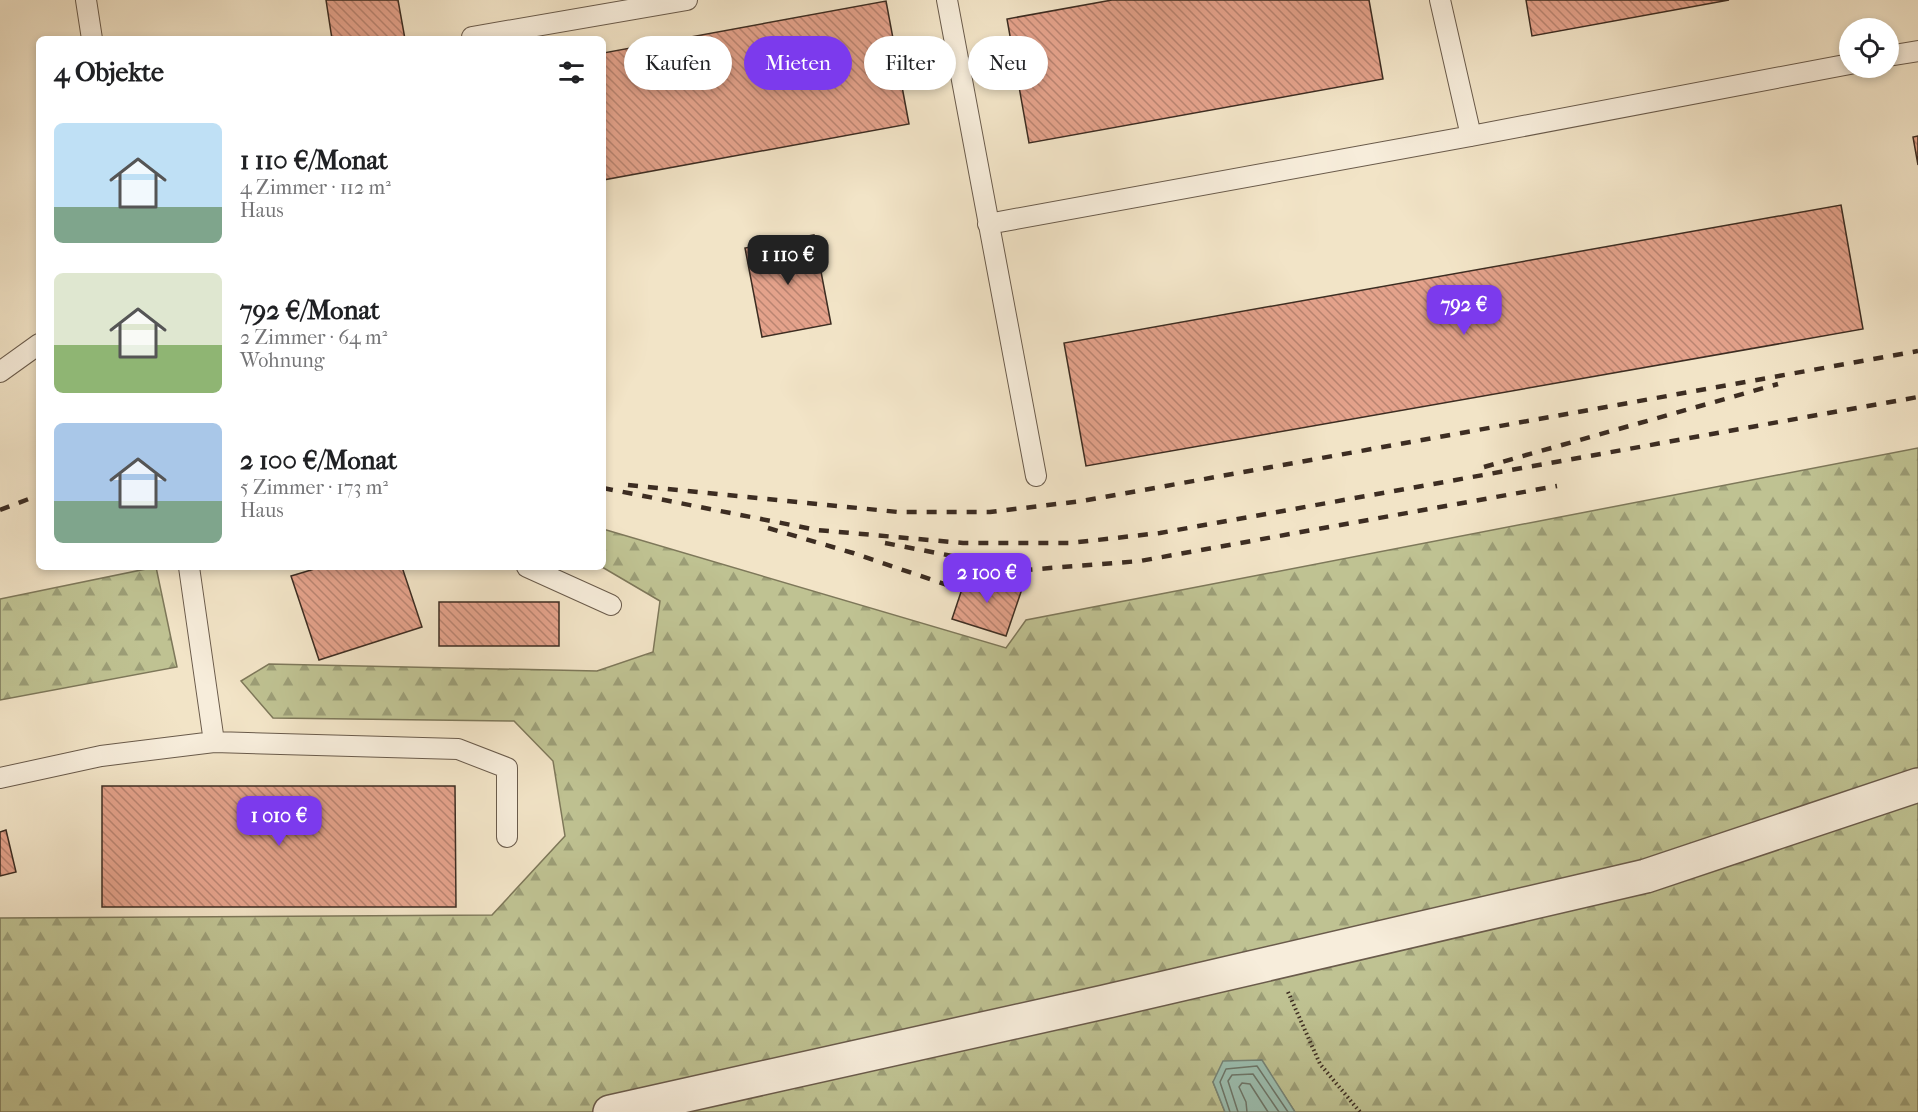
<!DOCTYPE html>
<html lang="de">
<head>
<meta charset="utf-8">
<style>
  body { margin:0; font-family:"IM FELL French Canon",serif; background:#f2f2f2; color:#202124; height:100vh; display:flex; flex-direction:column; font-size:22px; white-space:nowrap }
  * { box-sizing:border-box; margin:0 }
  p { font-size:20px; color:#757577 }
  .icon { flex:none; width:33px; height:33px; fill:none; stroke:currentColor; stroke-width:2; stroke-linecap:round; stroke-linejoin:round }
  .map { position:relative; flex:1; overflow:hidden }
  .details { position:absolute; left:36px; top:36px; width:570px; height:534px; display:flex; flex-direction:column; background:#fff; border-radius:9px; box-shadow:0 3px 9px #0003 }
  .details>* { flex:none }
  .banner { position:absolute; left:624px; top:36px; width:570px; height:54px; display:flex; gap:12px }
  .fabs { position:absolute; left:1839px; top:18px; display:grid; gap:12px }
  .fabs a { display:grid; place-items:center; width:60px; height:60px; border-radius:50%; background:#fff; box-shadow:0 3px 9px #0003; font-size:30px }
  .price { position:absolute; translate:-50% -51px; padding:0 14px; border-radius:12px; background:#7c3aed; color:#fff; font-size:20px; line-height:39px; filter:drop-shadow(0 2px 3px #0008) }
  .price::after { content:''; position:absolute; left:50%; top:36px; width:18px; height:14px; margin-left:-9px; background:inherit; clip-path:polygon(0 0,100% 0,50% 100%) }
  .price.current { background:#222; color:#fff }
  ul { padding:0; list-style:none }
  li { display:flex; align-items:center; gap:18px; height:150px; padding:0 18px }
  li span { display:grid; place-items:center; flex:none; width:168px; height:120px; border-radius:9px; color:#555 }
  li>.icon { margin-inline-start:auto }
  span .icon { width:72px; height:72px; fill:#fffc; stroke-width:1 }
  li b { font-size:26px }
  h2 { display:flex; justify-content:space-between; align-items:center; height:72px; padding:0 18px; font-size:26px }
  .pill { padding:0 21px; border-radius:27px; background:#fff; box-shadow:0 3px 9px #0003; font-size:21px; line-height:54px }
  .pill.current { background:#7c3aed; color:#fff }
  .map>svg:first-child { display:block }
  .forest { fill:url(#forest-firs); stroke:#7e785a; stroke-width:1.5 }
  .water { fill:#9cbfb1; stroke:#768578; stroke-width:1.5 }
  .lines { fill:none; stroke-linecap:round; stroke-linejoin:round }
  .shore { stroke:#6c766a; stroke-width:1.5 }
  .building { fill:url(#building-back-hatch); stroke:#3d2d22; stroke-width:1.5 }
  .service-casing { stroke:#6a5b4b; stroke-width:22 }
  .minor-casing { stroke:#6a5b4b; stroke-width:36 }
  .path { stroke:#3d2d22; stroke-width:4; stroke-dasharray:1.5 3; stroke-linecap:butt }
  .service { stroke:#f7eddb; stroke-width:20 }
  .minor { stroke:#f7eddb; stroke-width:33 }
  .rail { stroke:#3d2d22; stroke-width:4.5; stroke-dasharray:10 10; stroke-linecap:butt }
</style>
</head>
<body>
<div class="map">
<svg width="1918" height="1112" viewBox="0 0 1918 1112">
  <defs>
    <pattern id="forest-firs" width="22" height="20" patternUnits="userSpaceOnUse" patternTransform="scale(1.5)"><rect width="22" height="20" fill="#bfc292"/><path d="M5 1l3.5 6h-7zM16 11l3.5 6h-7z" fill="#9c9e77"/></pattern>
    <pattern id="building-back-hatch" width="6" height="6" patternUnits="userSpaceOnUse" patternTransform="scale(1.5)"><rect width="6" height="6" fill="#e4a28b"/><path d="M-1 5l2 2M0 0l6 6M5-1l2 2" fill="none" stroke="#ba8471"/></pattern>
  </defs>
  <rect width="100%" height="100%" fill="#f2e4c7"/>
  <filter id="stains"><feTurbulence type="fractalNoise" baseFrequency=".00333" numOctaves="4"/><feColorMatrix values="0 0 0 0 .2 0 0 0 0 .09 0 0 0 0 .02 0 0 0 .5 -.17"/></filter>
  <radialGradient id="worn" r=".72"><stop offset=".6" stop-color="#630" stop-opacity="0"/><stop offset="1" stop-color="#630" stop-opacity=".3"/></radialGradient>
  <path class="forest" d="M1918,448V1112H1295L1261,1060L1213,1082L1225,1112H0V918L492,915L565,836L553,761L514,721L273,718L241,681L269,664L597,671L653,652L660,601L602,567L603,529L1006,648L1026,620Z
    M156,567L177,667L0,700V599Z"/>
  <path class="water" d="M1262,1060L1295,1112H1225L1213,1082L1223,1061Z"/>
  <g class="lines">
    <path class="shore" d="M1230,1112L1220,1082L1226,1069L1257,1066L1288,1112
      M1238,1112L1228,1081L1232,1075L1253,1074L1279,1112
      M1247,1112L1246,1102L1239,1087L1242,1083L1250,1084L1268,1112"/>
  </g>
  <path class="building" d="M326,0H398L405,39H332Z
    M1112,0H1369L1383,79L1029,143L1007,19Z
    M1526,0H1729L1532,36Z
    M886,1L909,124L603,180V53Z
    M1918,136V165L1913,137Z
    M1841,205L1863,329L1086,466L1064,343Z
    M814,235L831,324L762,337L745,248Z
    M321,567H402L422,627L319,660L291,576Z
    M968,571L1022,589L1006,636L952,619Z
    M439,602H559V646H439Z
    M102,786H455L456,907H102Z
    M6,830L16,872L0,876V832Z"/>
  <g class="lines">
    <defs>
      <path id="service" d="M86,0L92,39
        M947,0L1036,476
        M1440,0L1471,136
        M472,37L687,0
        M1888,56L1918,51
        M988,224L1471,136L1850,64
        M0,372L39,344
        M189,567L214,742L458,749L507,768V837
        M527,567L611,605
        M0,778L101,756L214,742"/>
      <path id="minor" d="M610,1112L1104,1002L1646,876L1918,785"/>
    </defs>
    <use href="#service" class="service-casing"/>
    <use href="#minor" class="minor-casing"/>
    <path class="path" d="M1288,992L1320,1064L1360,1112"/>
    <use href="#service" class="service"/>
    <use href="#minor" class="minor"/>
    <path class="rail" d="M1484,467L1778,384
      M628,485L898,512H990L1082,501L1918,351
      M603,488L817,530L963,543H1070L1160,533L1918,397
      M0,510L39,495
      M768,528L853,553L962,590
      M885,543L1025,570L1140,561L1557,486"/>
  </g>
  <rect width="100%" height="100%" filter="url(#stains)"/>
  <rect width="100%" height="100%" fill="url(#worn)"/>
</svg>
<div class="fabs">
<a><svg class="icon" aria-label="locate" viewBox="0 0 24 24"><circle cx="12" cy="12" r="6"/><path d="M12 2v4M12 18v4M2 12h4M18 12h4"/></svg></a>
</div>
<b class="price current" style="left:788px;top:286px">1 110 €</b>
<b class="price" style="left:1464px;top:336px">792 €</b>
<b class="price" style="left:987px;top:604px">2 100 €</b>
<b class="price" style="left:279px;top:847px">1 010 €</b>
<div class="banner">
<a class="pill">Kaufen</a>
<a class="pill current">Mieten</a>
<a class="pill">Filter</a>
<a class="pill">Neu</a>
</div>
<section class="details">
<h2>4 Objekte<svg class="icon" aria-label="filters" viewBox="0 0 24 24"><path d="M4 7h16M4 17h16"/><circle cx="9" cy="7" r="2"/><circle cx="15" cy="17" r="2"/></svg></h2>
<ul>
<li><span style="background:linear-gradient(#bfe0f5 70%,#7fa58c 0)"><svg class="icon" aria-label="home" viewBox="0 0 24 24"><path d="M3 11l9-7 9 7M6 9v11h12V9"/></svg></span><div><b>1 110 €/Monat</b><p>4 Zimmer · 112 m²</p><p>Haus</p></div></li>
<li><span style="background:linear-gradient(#dfe7d0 60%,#8fb573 0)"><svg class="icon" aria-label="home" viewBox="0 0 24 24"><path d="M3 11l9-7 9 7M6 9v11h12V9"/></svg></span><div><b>792 €/Monat</b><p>2 Zimmer · 64 m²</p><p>Wohnung</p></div></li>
<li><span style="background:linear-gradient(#a9c7e8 65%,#7fa58c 0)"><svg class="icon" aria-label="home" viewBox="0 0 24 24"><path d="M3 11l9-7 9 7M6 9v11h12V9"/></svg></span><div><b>2 100 €/Monat</b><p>5 Zimmer · 173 m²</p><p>Haus</p></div></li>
</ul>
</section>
</div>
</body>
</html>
